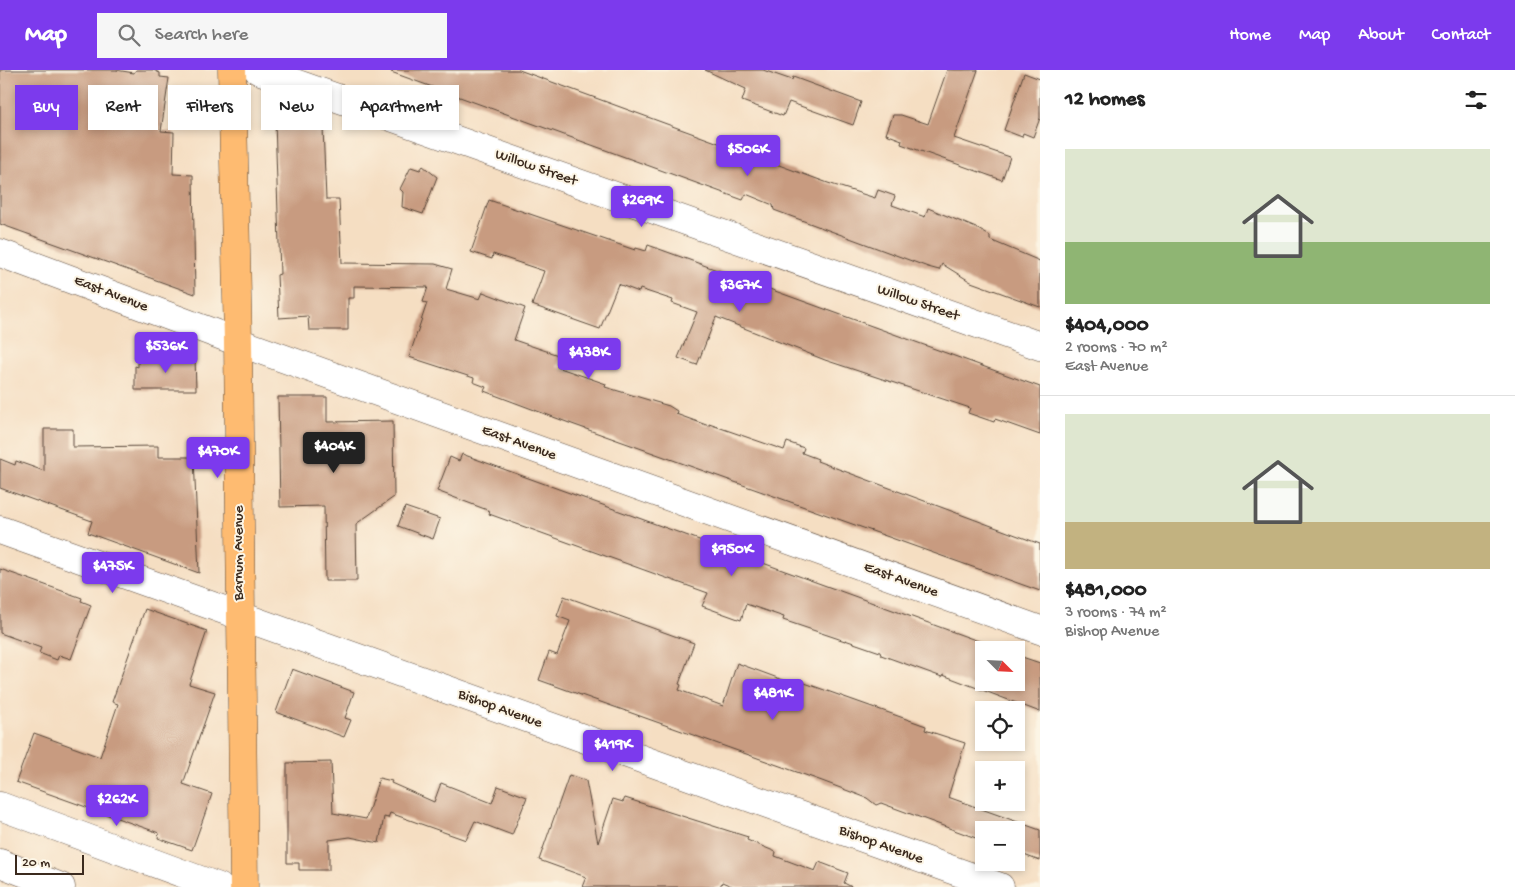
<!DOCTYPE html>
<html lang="en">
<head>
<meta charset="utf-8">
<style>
  body { margin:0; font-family:"Gochi Hand",sans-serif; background:#f6f6f6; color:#222; height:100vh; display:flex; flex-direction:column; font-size:19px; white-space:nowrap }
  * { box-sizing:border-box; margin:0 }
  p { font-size:16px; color:#767676 }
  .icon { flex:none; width:28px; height:28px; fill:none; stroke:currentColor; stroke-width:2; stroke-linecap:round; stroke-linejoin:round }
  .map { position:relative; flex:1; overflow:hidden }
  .side { display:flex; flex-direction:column; background:#fff; width:475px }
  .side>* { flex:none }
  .guide { position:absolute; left:15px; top:15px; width:475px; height:45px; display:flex; gap:10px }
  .needle { width:32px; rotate:114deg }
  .tools { position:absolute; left:975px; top:571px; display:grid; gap:10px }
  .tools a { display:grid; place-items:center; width:50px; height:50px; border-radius:0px; background:#fff; box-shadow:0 2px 8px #0003; font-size:25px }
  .scale { position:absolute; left:15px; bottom:12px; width:69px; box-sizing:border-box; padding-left:5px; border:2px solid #3b2a1e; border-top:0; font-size:14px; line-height:18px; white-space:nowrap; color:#3b2a1e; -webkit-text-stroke:4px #fcf5e5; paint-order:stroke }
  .price { position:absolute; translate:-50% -42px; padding:0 11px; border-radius:5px; background:#7c3aed; color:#fff; font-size:16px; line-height:32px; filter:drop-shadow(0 1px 2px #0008) }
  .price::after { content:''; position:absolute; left:50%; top:30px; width:15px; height:11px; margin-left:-8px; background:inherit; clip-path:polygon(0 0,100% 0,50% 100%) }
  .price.active { background:#222; color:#fff }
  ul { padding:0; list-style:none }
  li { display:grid; align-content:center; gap:10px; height:265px; padding:0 25px }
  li+li { border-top:1px solid #e0e0e0 }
  li span { display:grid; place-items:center; height:155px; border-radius:0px; color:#555 }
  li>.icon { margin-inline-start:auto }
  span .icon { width:90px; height:90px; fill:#fffc; stroke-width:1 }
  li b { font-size:21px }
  h2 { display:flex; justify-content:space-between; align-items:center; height:60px; padding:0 25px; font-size:21px }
  .tag { padding:0 18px; border-radius:0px; background:#fff; box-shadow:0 2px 8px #0003; font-size:18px; line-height:45px }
  .tag.active { background:#7c3aed; color:#fff }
  header { display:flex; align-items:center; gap:30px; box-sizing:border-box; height:70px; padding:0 25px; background:#7c3aed; color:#fff }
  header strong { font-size:24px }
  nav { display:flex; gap:28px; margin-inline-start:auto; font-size:18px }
  .search { width:350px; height:45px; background:#f6f6f6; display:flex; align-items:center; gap:12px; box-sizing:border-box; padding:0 18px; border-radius:0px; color:#767676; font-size:19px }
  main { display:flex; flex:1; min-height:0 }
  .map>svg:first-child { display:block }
  .building { fill:#c89b80 }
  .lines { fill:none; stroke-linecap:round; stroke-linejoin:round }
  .minor-casing { stroke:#574537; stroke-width:29 }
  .major-casing { stroke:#574537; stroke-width:29 }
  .minor { stroke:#fff; stroke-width:28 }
  .major { stroke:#febb71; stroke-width:28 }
  .labels { text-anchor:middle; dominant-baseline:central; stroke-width:4; stroke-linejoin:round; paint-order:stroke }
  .street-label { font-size:15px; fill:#3b2a1e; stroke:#fcf5e5 }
</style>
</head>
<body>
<header>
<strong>Map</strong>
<div class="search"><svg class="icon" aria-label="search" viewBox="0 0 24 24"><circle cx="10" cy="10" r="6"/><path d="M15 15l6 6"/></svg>Search here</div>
<nav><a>Home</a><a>Map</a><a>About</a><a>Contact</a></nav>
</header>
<main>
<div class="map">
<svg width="1040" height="817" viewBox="0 0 1040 817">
  <rect width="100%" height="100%" fill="#fcf5e5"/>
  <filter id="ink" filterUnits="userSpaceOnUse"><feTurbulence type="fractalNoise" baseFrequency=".02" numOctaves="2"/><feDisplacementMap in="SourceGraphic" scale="10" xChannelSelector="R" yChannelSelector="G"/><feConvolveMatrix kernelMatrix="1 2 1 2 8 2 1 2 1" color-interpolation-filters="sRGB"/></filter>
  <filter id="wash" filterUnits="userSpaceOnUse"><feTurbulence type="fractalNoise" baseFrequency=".0096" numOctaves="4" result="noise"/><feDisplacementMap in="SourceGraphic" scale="20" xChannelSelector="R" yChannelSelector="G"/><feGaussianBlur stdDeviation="1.12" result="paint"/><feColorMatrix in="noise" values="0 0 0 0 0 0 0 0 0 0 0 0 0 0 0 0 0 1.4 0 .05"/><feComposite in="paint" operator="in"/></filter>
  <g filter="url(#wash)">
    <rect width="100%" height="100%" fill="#f5dec2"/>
    <g id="blocks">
      <path class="building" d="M0,0H116L134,3L136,0H153L160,3V7L169,8L161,61L174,62L173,104L193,105L195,224L0,154Z
        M392,0H519L828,113L875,128L878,120L895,126L892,135L925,147L928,138L976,158L990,166V170L1040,191V237L971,212L942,194L939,200L928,197L774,140L773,135L746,124L743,130L391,2Z
        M705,0H763L792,10L793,7L861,32L853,55L789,32L783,46L742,31L746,19Z
        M947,0H978L954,68L1010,87L1002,110L901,74L902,70L886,64L893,45H901L928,54Z
        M1024,3L1040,9V48L1033,67L1023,63L1022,67L1004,60Z
        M281,44L323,58L326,129H339L342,193L435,194L452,199L446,219L480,229L483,222L525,238L514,270L561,286L557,297L606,314L605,317L669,336L677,341L676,344L709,356V354L784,380L787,372L804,378L802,383L818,389L817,391L1040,474V521L572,354L484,321L486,317L473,312L474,308L409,287L427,233L423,232L428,217L354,216V228H348V260H309L308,246L279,248L277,205L280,204L275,51Z
        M423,96L437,107L423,144L402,137L403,122L400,119L411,97L420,100Z
        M489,130L635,180L636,178L646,181L648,175L1040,317V365L995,349L994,352L968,343L970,338L825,290L716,247L697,295L678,288L697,242L672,233L673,230L640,219L639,222L618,214L600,259L532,235L544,201L493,184L492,189L471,182Z
        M138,287H195L196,320H135V296L138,297Z
        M278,327H327V352L393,351L394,427L356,454L357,511H325L324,436L280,437Z
        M44,359H73V377L158,376V387H194L199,503L88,463L92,451L0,418V389L15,395L16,391L44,401Z
        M462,384L1003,580H984V612H1016V585L1040,593V642L943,605L942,607L881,585L880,582L845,570V571L783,550L784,547L746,534L741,550L702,536L708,523L489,444L490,441L437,421L450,387L459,391Z
        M405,437L440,449L433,469L398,456Z
        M0,499L82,528L81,531L91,535L71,589L59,585L57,590L39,583L41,578L0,563Z
        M564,526L694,573L679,614L681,615L679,620L723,636L737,593L794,614L796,610L816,617L926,656L925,660L965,673L948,727L1040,760V791L1016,782V760H984V771L881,733L876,735L867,728L822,711L539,610L549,582L557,585L570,551L557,546Z
        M145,539L207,561L189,614L215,622L183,714L212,724L192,780L158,768L159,763L16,712L34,663L100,687L118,634L112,632Z
        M292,599L354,622L345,648L351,650L344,667L276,642Z
        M331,692L333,743L366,749L379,708L392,711L391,713L434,732L441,713L492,733L498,716L527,727L512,765L475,751L466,770L390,743L388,748L384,747L379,773L350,767L329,770V800H299V793H287V693Z
        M569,705L586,711L598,773L613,729L623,732L625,728L748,767L747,770L776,782L775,786L815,801L819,792L848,803L844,813L852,817H734L722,812L720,817H582L586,807L539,790Z"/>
    </g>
  </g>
  <g filter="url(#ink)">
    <use href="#blocks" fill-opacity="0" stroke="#574537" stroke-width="1"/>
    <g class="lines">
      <defs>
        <path id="minor" d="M258,0L1040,276
          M0,183L238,272L1040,560
          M0,460L1000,817
          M0,736L219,817
          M0,793L61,817"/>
        <path id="major" d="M232,0L238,272L244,817"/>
      </defs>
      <use href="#minor" class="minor-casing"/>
      <use href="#major" class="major-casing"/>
      <use href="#minor" class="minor"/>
      <use href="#major" class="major"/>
    </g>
  </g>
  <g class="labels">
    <g class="street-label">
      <text transform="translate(536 98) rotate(19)">Willow Street</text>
      <text transform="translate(111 224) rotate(21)">East Avenue</text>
      <text transform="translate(918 233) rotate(19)">Willow Street</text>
      <text transform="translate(519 373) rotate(20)">East Avenue</text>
      <text transform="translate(239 483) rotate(-90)">Barnum Avenue</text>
      <text transform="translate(901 510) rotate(20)">East Avenue</text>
      <text transform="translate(500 639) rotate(20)">Bishop Avenue</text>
      <text transform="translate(881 775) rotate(20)">Bishop Avenue</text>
    </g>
  </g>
</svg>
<div class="tools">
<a><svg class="needle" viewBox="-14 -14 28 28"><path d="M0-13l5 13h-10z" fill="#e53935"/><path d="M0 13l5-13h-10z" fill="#767676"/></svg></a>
<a><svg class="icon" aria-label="locate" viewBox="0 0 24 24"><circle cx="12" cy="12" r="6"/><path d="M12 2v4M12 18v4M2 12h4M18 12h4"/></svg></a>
<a>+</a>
<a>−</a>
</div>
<div class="scale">20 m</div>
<b class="price" style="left:748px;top:107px">$506K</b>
<b class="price" style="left:642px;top:158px">$269K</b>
<b class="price" style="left:740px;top:243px">$367K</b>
<b class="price" style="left:166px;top:304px">$536K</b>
<b class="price" style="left:589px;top:310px">$438K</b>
<b class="price active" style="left:334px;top:404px">$404K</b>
<b class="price" style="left:218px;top:409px">$470K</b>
<b class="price" style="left:732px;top:507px">$950K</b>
<b class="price" style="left:113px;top:524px">$475K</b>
<b class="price" style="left:773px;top:651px">$481K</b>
<b class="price" style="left:613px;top:702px">$419K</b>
<b class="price" style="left:117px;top:757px">$262K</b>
<div class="guide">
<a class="tag active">Buy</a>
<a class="tag">Rent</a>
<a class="tag">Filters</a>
<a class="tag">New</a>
<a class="tag">Apartment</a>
</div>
</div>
<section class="side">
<h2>12 homes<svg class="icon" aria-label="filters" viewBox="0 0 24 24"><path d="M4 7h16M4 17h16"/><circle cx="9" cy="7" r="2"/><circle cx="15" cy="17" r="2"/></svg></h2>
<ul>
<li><span style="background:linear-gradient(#dfe7d0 60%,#8fb573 0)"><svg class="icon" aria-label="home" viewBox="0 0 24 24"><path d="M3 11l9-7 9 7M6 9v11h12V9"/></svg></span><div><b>$404,000</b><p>2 rooms · 70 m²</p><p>East Avenue</p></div></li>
<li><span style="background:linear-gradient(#dfe7d0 70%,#c2b280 0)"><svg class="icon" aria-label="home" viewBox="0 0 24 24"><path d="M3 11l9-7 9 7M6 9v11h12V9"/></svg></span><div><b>$481,000</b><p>3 rooms · 74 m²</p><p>Bishop Avenue</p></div></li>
</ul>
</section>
</main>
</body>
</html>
